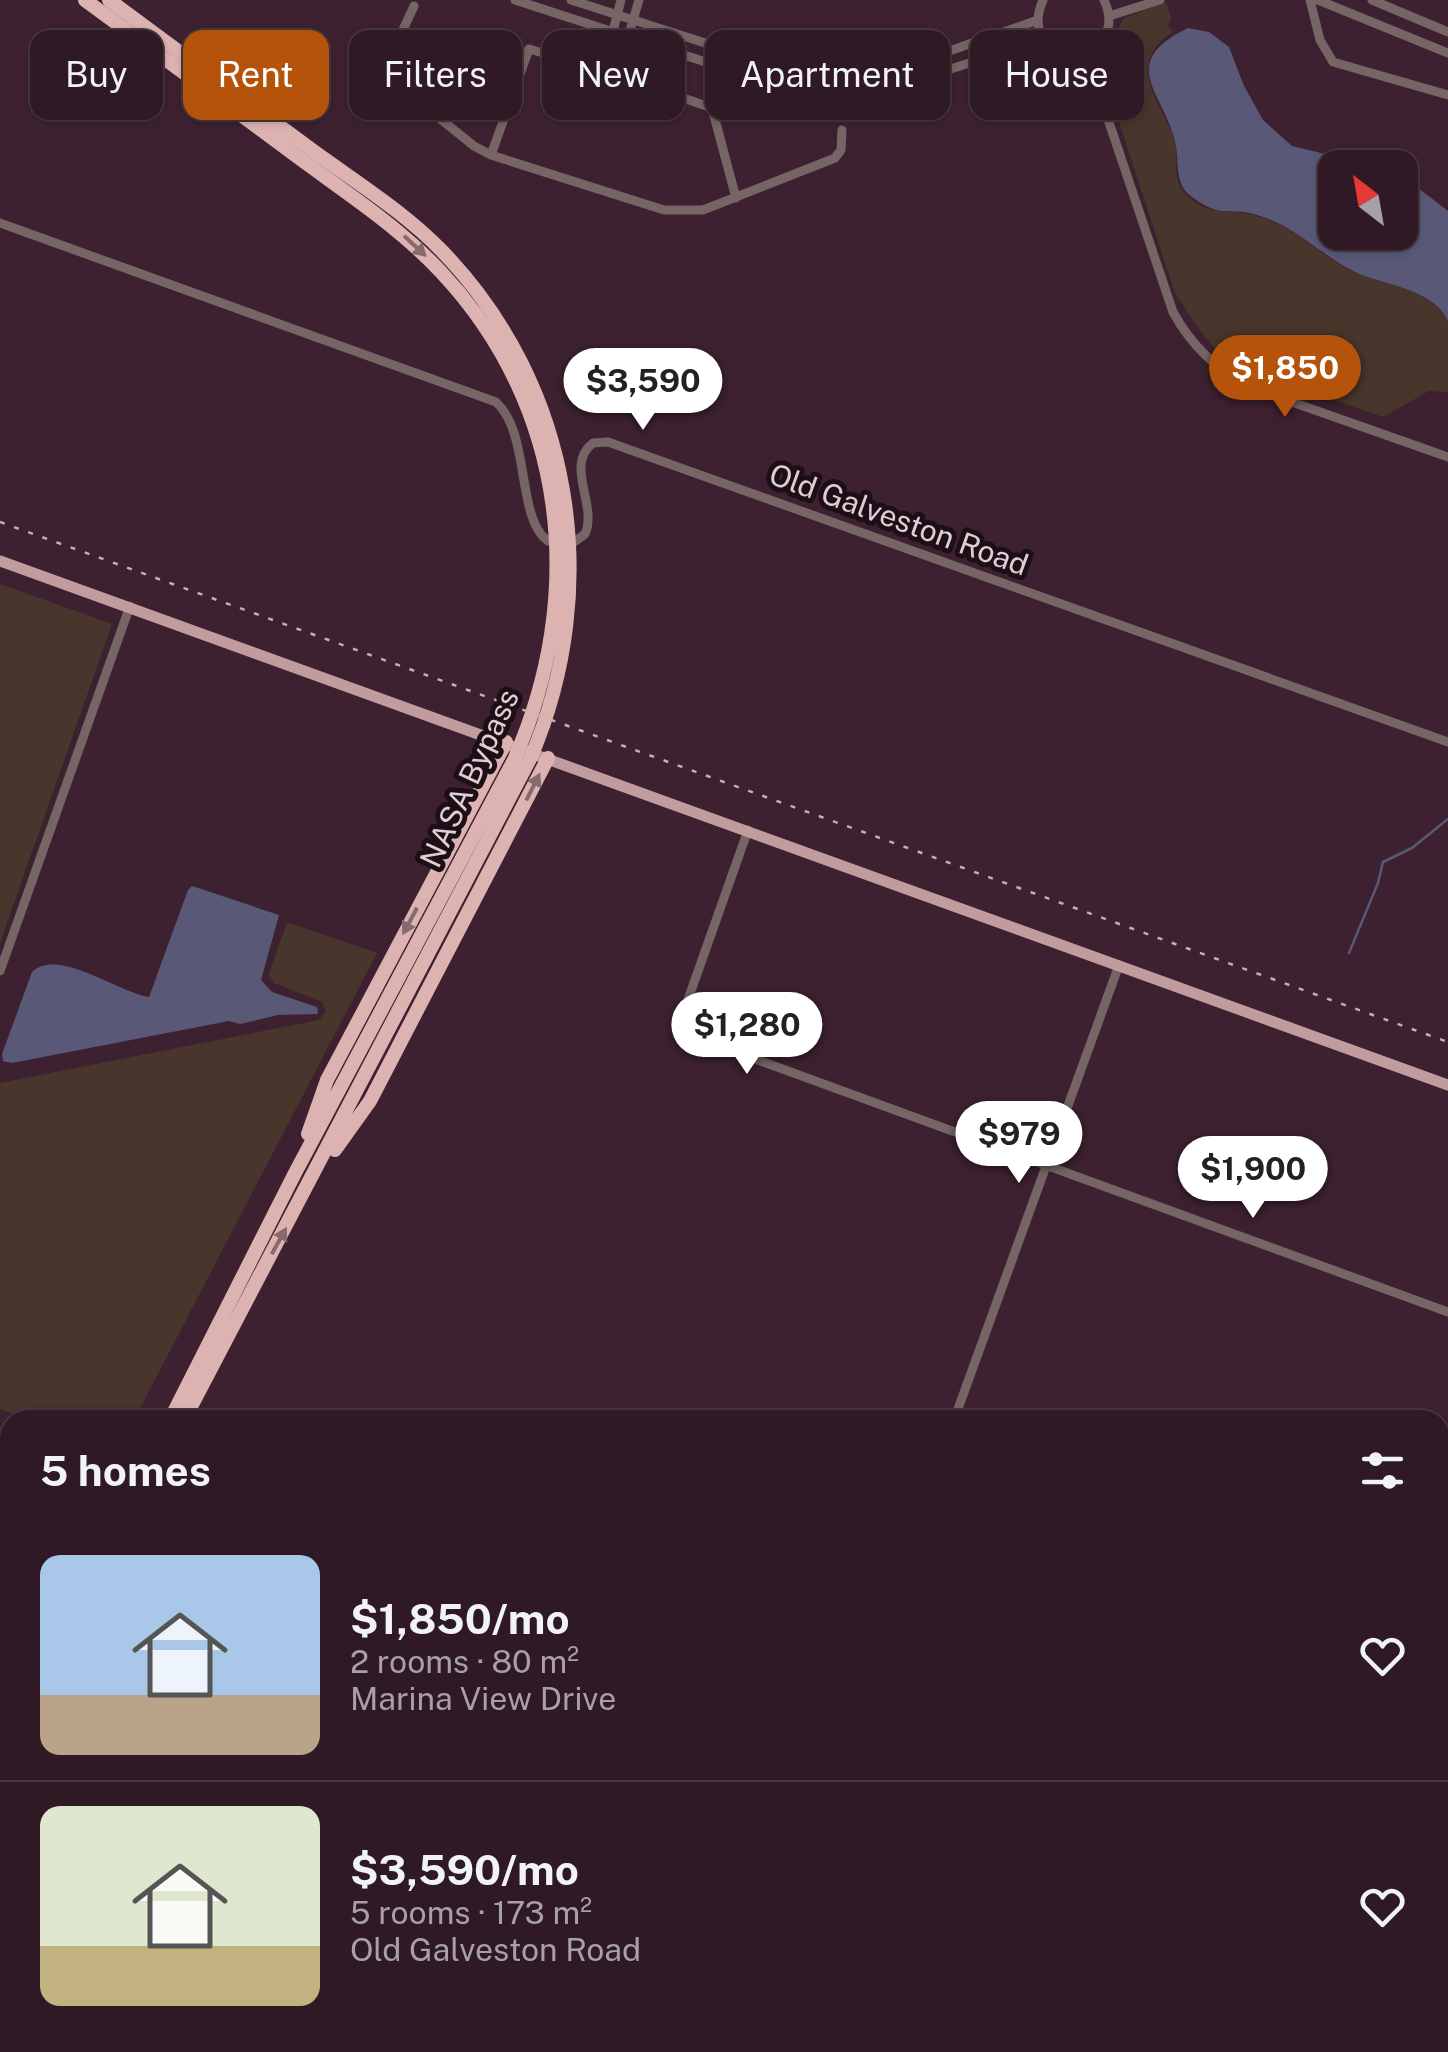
<!DOCTYPE html>
<html lang="en">
<head>
<meta charset="utf-8">
<style>
  body { margin:0; font-family:"Public Sans",sans-serif; background:#3a2631; color:#f1f3f6; height:100vh; display:flex; flex-direction:column; font-size:38px; white-space:nowrap }
  * { box-sizing:border-box; margin:0 }
  p { font-size:32px; color:#a7a0a6 }
  .icon { flex:none; width:55px; height:55px; fill:none; stroke:currentColor; stroke-width:2; stroke-linecap:round; stroke-linejoin:round }
  .map { position:relative; flex:1; overflow:hidden }
  .details { position:absolute; left:0px; top:1410px; width:1450px; height:642px; display:flex; flex-direction:column; background:#2e1924; border-radius:30px 30px 0 0; box-shadow:0 2px 8px #0004,0 0 0 2px #493841 }
  .details>* { flex:none }
  .guide { position:absolute; left:30px; top:30px; width:1390px; height:90px; display:flex; gap:20px }
  .needle { width:65px; rotate:329deg }
  .tools { position:absolute; left:1318px; top:150px; display:grid; gap:20px }
  .tools a { display:grid; place-items:center; width:100px; height:100px; border-radius:20px; background:#2e1924; box-shadow:0 2px 8px #0004,0 0 0 2px #493841; font-size:50px }
  .price { position:absolute; translate:-50% -85px; padding:0 22px; border-radius:35px; background:#fff; color:#222; font-size:32px; line-height:65px; filter:drop-shadow(0 2px 5px #0008) }
  .price::after { content:''; position:absolute; left:50%; top:60px; width:30px; height:22px; margin-left:-15px; background:inherit; clip-path:polygon(0 0,100% 0,50% 100%) }
  .price.on { background:#b45309; color:#fff }
  ul { padding:0; list-style:none }
  li { display:flex; align-items:center; gap:30px; height:250px; padding:0 40px }
  li+li { border-top:2px solid #493841 }
  li span { display:grid; place-items:center; flex:none; width:280px; height:200px; border-radius:20px; color:#555 }
  li>.icon { margin-inline-start:auto }
  span .icon { width:120px; height:120px; fill:#fffc; stroke-width:1 }
  li b { font-size:42px }
  h2 { display:flex; justify-content:space-between; align-items:center; height:120px; padding:0 40px; font-size:42px }
  .tag { padding:0 35px; border-radius:20px; background:#2e1924; box-shadow:0 2px 8px #0004,0 0 0 2px #493841; font-size:35px; line-height:90px }
  .tag.on { background:#b45309; color:#fff }
  .map>svg:first-child { display:block }
  .green { fill:#48362c }
  .water { fill:#595877 }
  .lines { fill:none; stroke-linecap:round; stroke-linejoin:round }
  .stream { stroke:#595877; stroke-width:2.5 }
  .minor { stroke:#766564; stroke-width:9 }
  .major { stroke:#c09d9c; stroke-width:11 }
  .highway { stroke:#ddb3b2; stroke-width:14 }
  .rail { stroke:#c4afb9; stroke-width:2.5; stroke-dasharray:5 10; stroke-linecap:butt }
  .oneway { fill:#866a6c }
  .labels { text-anchor:middle; dominant-baseline:central; stroke-width:10; stroke-linejoin:round; paint-order:stroke }
  .street-label { font-size:30px; fill:#e1cdd6; stroke:#1c1016 }
</style>
</head>
<body>
<div class="map">
<svg width="1448" height="2052" viewBox="0 0 1448 2052">
  <rect width="100%" height="100%" fill="#3d2130"/>
  <path class="green" d="M1166,2L1171,18L1168,26L1173,32C1139,53 1145,80 1161,110C1166,121 1174,133 1176,145C1178,159 1173,176 1182,189C1201,218 1231,208 1258,216C1294,227 1317,252 1349,270C1377,285 1432,287 1448,321V392L1429,391L1383,417L1230,364C1207,343 1192,319 1175,293L1099,61L1124,18Z
    M0,584L112,624L0,943Z
    M287,922L377,953L134,1420H31L0,1409V1083L319,1020L326,1011L322,1002L274,983L269,975Z"/>
  <path class="water" d="M1188,28L1209,32L1229,47L1244,86L1263,120L1292,146L1325,154L1335,170V232H1400V174L1448,211V321C1432,286 1376,285 1349,269C1317,251 1292,225 1257,215C1227,206 1224,220 1192,197C1173,184 1180,161 1175,141C1163,92 1116,63 1188,28Z
    M192,886L279,915L261,980L272,992L317,1007L318,1014L278,1015L240,1024L229,1021L12,1063L3,1061L2,1054L32,972C58,947 117,992 149,997L188,890Z"/>
  <g class="lines">
    <path class="stream" d="M1349,953L1378,883L1383,862L1412,848L1448,819
      M0,1627L10,1630"/>
    <path class="minor" d="M515,0L770,83L830,91L861,92L897,86L1045,39
      M571,0L755,59L818,73L842,74L915,63L1038,20
      M1043,0C1013,70 1134,67 1104,0
      M1310,0L1320,40L1333,62L1448,95
      M1318,0L1448,53
      M1372,0L1448,32
      M414,6L383,73L474,146L491,155L664,210H703L835,158L841,150L842,130
      M1109,16L1160,0
      M1085,51L1173,312C1191,345 1218,371 1252,388L1448,457
      M603,70L621,0
      M617,75L639,0
      M491,155L529,49L609,72L712,108L736,198
      M0,223L496,402C531,434 516,519 548,541L574,542L585,534C598,505 564,465 593,443L608,442L1448,742
      M748,830L685,1008L689,1028L706,1041L1448,1312
      M0,971L130,606
      M954,1420L1119,965
      M1440,1654L1448,1657
      M1440,1950L1448,1928
      M1440,1992L1448,1995
      M1404,2052L1407,2042"/>
    <path class="major" d="M0,561L1448,1085"/>
    <path class="highway" d="M85,0C156,52 228,105 299,158C348,194 399,227 441,272C568,407 587,595 514,760L294,1175L170,1420
      M109,0C178,51 247,102 316,153C359,184 405,213 442,251C573,386 604,586 531,757L184,1420
      M308,1134L327,1080L506,742
      M335,1150L370,1101L548,758
      M0,1801L10,1780
      M0,1829L10,1803
      M0,1857L10,1830
      M0,1900L10,1861"/>
    <path class="rail" d="M0,522L1448,1042"/>
  </g>
  <defs><path id="oneway-solid" d="M-6-.8H1V-3.2L6.5 0L1 3.2V.8H-6Z" transform="scale(2.5)"/></defs>
  <g class="oneway">
    <use href="#oneway-solid" transform="translate(415 246) rotate(43)"/>
    <use href="#oneway-solid" transform="translate(533 787) rotate(-63)"/>
    <use href="#oneway-solid" transform="translate(410 921) rotate(118)"/>
    <use href="#oneway-solid" transform="translate(279 1241) rotate(-61)"/>
  </g>
  <g class="labels">
    <g class="street-label">
      <text transform="translate(899 519) rotate(20)">Old Galveston Road</text>
      <text transform="translate(469 778) rotate(-65)">NASA Bypass</text>
    </g>
  </g>
</svg>
<div class="tools">
<a><svg class="needle" viewBox="-14 -14 28 28"><path d="M0-13l5 13h-10z" fill="#e53935"/><path d="M0 13l5-13h-10z" fill="#a7a0a6"/></svg></a>
</div>
<b class="price on" style="left:1285px;top:420px">$1,850</b>
<b class="price" style="left:643px;top:433px">$3,590</b>
<b class="price" style="left:747px;top:1077px">$1,280</b>
<b class="price" style="left:1019px;top:1186px">$979</b>
<b class="price" style="left:1253px;top:1221px">$1,900</b>
<div class="guide">
<a class="tag">Buy</a>
<a class="tag on">Rent</a>
<a class="tag">Filters</a>
<a class="tag">New</a>
<a class="tag">Apartment</a>
<a class="tag">House</a>
</div>
<section class="details">
<h2>5 homes<svg class="icon" aria-label="filters" viewBox="0 0 24 24"><path d="M4 7h16M4 17h16"/><circle cx="9" cy="7" r="2"/><circle cx="15" cy="17" r="2"/></svg></h2>
<ul>
<li><span style="background:linear-gradient(#a9c7e8 70%,#b9a48a 0)"><svg class="icon" aria-label="home" viewBox="0 0 24 24"><path d="M3 11l9-7 9 7M6 9v11h12V9"/></svg></span><div><b>$1,850/mo</b><p>2 rooms · 80 m²</p><p>Marina View Drive</p></div><svg class="icon" aria-label="heart" viewBox="0 0 24 24"><path d="M12 20l-8-8c-3-5 5-10 8-4 3-6 11-1 8 4z"/></svg></li>
<li><span style="background:linear-gradient(#dfe7d0 70%,#c2b280 0)"><svg class="icon" aria-label="home" viewBox="0 0 24 24"><path d="M3 11l9-7 9 7M6 9v11h12V9"/></svg></span><div><b>$3,590/mo</b><p>5 rooms · 173 m²</p><p>Old Galveston Road</p></div><svg class="icon" aria-label="heart" viewBox="0 0 24 24"><path d="M12 20l-8-8c-3-5 5-10 8-4 3-6 11-1 8 4z"/></svg></li>
</ul>
</section>
</div>
</body>
</html>
